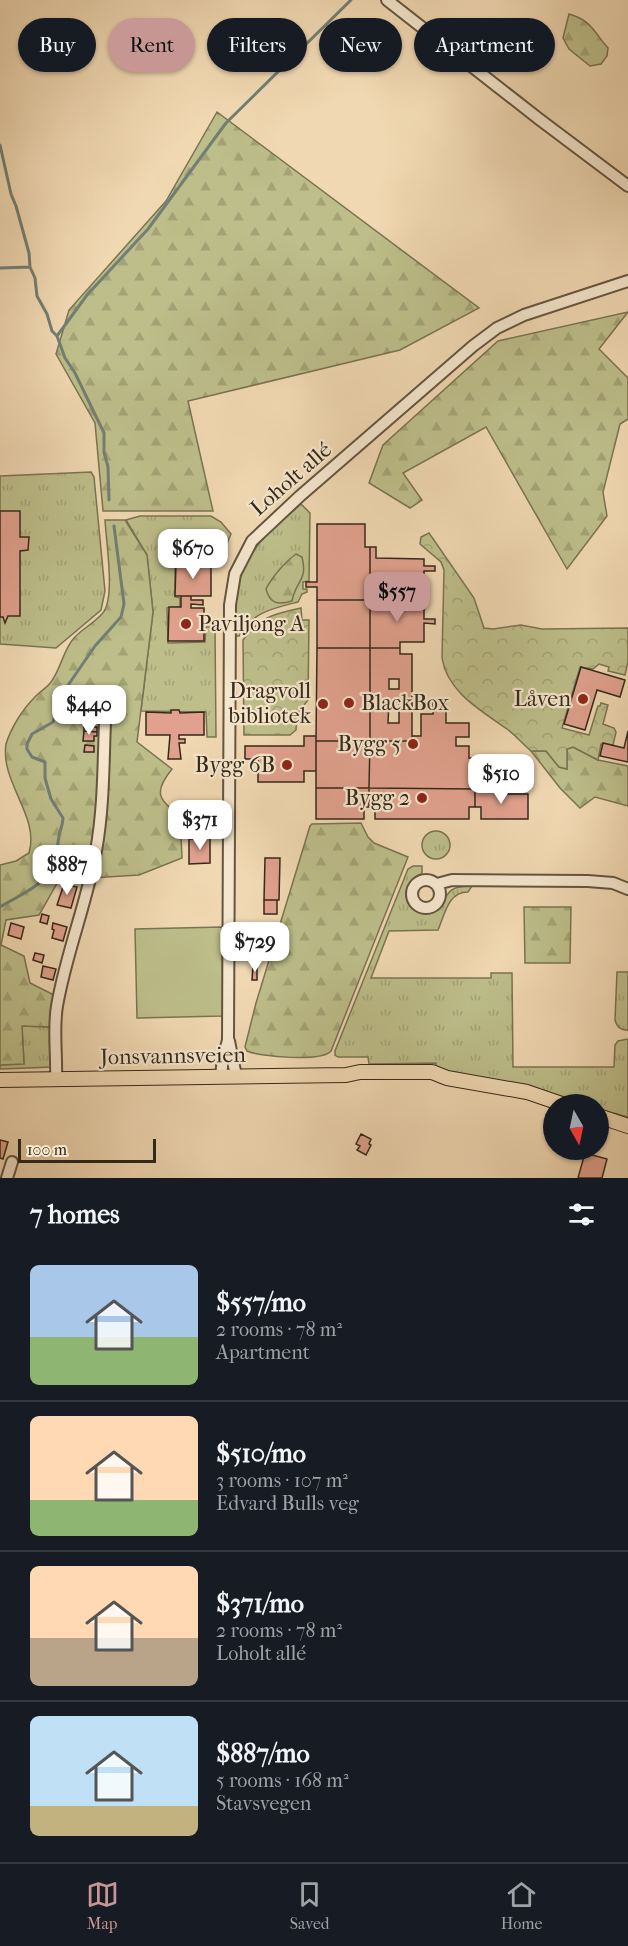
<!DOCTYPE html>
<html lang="en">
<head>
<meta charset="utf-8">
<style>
  body { margin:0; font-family:"IM FELL French Canon",serif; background:#242831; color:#f1f3f6; height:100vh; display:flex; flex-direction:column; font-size:22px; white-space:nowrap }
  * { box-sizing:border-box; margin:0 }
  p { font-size:20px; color:#9ea1a6 }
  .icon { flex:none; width:33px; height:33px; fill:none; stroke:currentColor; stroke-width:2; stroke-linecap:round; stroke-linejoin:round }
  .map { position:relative; height:1178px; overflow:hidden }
  .details { display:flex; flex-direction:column; background:#171b24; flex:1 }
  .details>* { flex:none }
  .top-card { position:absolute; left:18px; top:18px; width:592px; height:54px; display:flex; gap:12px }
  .needle { width:39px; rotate:171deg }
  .fabs { position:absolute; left:543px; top:1094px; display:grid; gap:12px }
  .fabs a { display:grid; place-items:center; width:66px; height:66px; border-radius:50%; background:#171b24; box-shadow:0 2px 4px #0004; font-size:30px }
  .scale { position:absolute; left:18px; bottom:15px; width:138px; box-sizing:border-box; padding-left:6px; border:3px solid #35291a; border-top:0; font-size:16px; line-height:21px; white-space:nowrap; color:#35291a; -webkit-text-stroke:4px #f5e6cd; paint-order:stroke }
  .price { position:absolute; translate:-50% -51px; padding:0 14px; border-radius:12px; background:#fff; color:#222; font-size:20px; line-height:39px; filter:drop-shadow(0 2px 3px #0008) }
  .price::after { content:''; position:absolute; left:50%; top:36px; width:18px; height:14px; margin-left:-9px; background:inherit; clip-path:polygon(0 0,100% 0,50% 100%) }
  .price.active { background:#c59692; color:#111 }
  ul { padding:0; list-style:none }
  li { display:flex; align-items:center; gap:18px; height:150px; padding:0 30px }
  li+li { border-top:2px solid #363941 }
  li span { display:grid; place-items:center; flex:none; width:168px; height:120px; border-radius:9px; color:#555 }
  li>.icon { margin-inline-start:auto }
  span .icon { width:72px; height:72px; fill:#fffc; stroke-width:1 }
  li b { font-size:26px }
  h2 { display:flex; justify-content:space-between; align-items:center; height:72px; padding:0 30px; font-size:26px }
  .chip { padding:0 21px; border-radius:27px; background:#171b24; box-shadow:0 2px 4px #0004; font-size:21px; line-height:54px }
  .chip.active { background:#c59692; color:#111 }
  .tab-bar { display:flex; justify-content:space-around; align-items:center; height:84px; border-top:2px solid #363941; background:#171b24; font-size:16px; color:#9ea1a6 }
  .tab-bar a { display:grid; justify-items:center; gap:3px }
  .tab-bar .active { color:#c59692 }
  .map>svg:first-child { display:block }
  .grass { fill:url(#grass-tufts); stroke:#797452; stroke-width:1.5 }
  .forest { fill:url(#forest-firs); stroke:#797452; stroke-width:1.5 }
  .park { fill:url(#park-crowns); stroke:#797452; stroke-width:1.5 }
  .garden { fill:#bdbe8a; stroke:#797452; stroke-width:1.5 }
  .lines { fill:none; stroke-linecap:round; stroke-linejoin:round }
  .stream { stroke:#727f74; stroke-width:3 }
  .building { fill:#e1a18e; stroke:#35291a; stroke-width:1.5; fill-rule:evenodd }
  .minor-casing { stroke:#645540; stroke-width:14 }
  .major-casing { stroke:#35291a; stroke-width:16 }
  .minor { stroke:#f5e6cd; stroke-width:10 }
  .major { stroke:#f0d8b2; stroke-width:14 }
  .poi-dot { fill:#8f2418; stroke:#f5e6cd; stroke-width:2 }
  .labels { text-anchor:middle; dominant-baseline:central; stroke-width:4.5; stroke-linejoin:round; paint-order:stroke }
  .street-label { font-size:22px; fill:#35291a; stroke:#f5e6cd }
  .poi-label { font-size:22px; fill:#35291a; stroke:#f5e6cd; text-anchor:end }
</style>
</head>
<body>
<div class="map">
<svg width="628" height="1178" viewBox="0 0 628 1178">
  <defs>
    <pattern id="grass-tufts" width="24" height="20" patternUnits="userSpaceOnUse" patternTransform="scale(1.5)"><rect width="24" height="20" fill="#bdbe8a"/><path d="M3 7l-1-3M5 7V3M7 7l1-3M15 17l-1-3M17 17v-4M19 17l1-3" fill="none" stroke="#a3a376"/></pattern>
    <pattern id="forest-firs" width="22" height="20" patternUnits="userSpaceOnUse" patternTransform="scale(1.5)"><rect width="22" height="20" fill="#bdbe8a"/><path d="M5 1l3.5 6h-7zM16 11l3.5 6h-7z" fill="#a3a376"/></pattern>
    <pattern id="park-crowns" width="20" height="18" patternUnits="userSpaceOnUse" patternTransform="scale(1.5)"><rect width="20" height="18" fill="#bdbe8a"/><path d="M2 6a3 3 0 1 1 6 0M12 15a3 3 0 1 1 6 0" fill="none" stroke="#a3a376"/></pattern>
  </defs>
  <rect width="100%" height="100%" fill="#f0d8b2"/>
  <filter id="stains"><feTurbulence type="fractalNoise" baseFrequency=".00333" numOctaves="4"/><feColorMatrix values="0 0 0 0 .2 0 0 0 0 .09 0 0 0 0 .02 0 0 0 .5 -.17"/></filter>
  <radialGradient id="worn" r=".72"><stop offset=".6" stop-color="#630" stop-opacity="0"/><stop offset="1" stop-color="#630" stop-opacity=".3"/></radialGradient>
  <path class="grass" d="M91,472L94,477L105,591L101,610L56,648L0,644V476Z
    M301,504L310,513L309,581L303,582V589H307V592L302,594L298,602C274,608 252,612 239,636H235C236,616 234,593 241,575C252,544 277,524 301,504Z
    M140,516H211L221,522L231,534L219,563L175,564V597L180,598V607L167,608L168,643L205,642L206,627H215L216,737H207L206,712L141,711L153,612L147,555L126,520Z
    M422 845a14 14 0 1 1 28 0a14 14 0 1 1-28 0Z
    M413,866H422V873C417,877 411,880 408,886C400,901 416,919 432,912C451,905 438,885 472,886L468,892C448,892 445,914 438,930L389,931L371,978H491V973H512L513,1067H614L615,1045L618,1041L628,1039V1117L599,1109L598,1104H583L534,1089L436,1071V1063L369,1064L368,1057H338L335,1055V1051L408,869Z
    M617,972H628V1030C620,1030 617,1027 615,1020Z
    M22,1026L51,1027L53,1067L0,1069V1065L24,1063Z"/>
  <path class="forest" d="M569,14C591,20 594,32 608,48L607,56L601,64L590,66L569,49L563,38Z
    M217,112L479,308L400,350L188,401L213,511H103L95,423L56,354L69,310L166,201Z
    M628,312L599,349L628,378V419L620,424L603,492L607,516L567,569L486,427L403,473L422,500L410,508L369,483L383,445L498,341Z
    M105,520H125L147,555L153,612L137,742L172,769C154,791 157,800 180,815L182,858L139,875L59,880L39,915L6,920L1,945L24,956L30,983L54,995L51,1027L22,1026L24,1064L0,1065V865L16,861L29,853C40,816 0,783 6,744C11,728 22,710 34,698C39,692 47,688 51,682C61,669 63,650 74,638C82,629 94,623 102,614C116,600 106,541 105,520Z
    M296,554L302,557C308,581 296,580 292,601C278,605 270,604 266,589C272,577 285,562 296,554Z
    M573,747L598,760L628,766V806L595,797L580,808L560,788L531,751H546L559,767L567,769V749Z
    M361,823L368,837L374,843L408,857L331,1051C322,1062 260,1057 247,1051L245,1047L256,1003L310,826L312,824Z
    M524,907H571L570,963H525Z"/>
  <path class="park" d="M429,533L474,598L484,628L493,629L521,625L542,629L628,628V662L625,675L608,671L609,667L599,664L593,669L580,667L562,728L589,735L598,706H600L601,703L608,705L603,724L614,728L616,732L613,745L601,744L598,760L573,747L567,749V769L559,767L546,751H531C523,744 515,735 507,729C482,711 447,692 442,658L444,570L441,562L420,544L421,537Z
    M301,608L302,620H309L308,700L297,714L296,730L290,735H244L243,640C259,617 274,614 301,608Z"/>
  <path class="garden" d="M222,927L223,1016L137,1018L135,929Z"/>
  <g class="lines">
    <path class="stream" d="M0,145L11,194L16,206L29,253L30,267L35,278L37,296L47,314L52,331L57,336
      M0,268L30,267
      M109,500L108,467L104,452V433L75,373L65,358L57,336L87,295L148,229L226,123L351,0
      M0,907C37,885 53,884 59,836C60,830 63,824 63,818L51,799L45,778V762L32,757L27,749V744L32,734L53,722L62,694L95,646L121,617L124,604L114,526"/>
  </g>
  <path class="building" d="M0,511H20V537H29L28,550L20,551V616H8L5,623L3,617H0Z
    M317,524H365V547H370V600H317V587H306V582H317Z
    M370,547H376V558L424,559V566H435V571H424V601L370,600Z
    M176,563L211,564V596H175Z
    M181,596H191V600H203V605L191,604V608H204V641H168L169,607H181Z
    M317,600H370V648H317Z
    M370,600L424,601V619H435V624L424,623V642H400V648H370Z
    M317,648H370V741H316Z
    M370,648H400V654H412V741H370ZM389,679H399V689H389ZM389,702L393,705L395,702H399V723H388Z
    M581,667L625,680L620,697L597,690L585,730L564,724Z
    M433,700H446V723H469V737H456V746H469V758H475V789L369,788L370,741H412V736H421V714H433Z
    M171,710H179L180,713L204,712V735H179V739H185V743H179L181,759H168L170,735H146V712L171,713Z
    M84,722H94V727H97V732L84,731Z
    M84,731L97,732V736H94V741H83Z
    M628,731V762L600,756L603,743L624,748Z
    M304,736H316V771H304V782H258V759H245V746H304Z
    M316,741H370L369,788H316Z
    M85,745L94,746V752H84Z
    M475,758H517V783H506V789H475Z
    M316,788H369V807H364V819H316Z
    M369,788L475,789V807H469V819H375V807H369Z
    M475,789H506V794H528V819H481V807H475Z
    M210,838V863L189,864V839Z
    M265,858H280L279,900H264Z
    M64,884L77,887L71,908L57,905Z
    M264,900H277V914H264Z
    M42,914L49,916L47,924L40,922Z
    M11,923L24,927L21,939L8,935Z
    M53,923L67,927L63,941L52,938L54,930L52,929Z
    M240,930H265L264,948H240Z
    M35,953L44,955L42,963L33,960Z
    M253,965H257V980H252Z
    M43,966L56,969L53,980L41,977Z
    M361,1134L371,1139L369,1144L371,1145L366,1155L357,1150L360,1146L356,1144Z
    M0,1140L8,1142L3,1159L0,1158Z
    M585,1153L607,1159L602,1178H578Z"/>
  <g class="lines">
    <defs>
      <path id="minor" d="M387,0L539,119L628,186
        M412 894a14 14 0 1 1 28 0a14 14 0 1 1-28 0Z
        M437,884L452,880L588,881L613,883L628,889
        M229,1041L236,1076
        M221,1076L223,1058L228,1040L230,605L235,574L252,541L300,496L473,346L497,328L524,315L628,281
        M56,1079C57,1055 53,1029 57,1006C66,953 87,903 96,851C105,801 103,750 106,700
        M7,1178L12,1162"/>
      <path id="major" d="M0,1080L346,1075L360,1072H432L447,1078L527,1092L562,1104
        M598,1116L628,1126"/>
    </defs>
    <use href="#minor" class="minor-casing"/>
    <use href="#major" class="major-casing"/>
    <use href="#minor" class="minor"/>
    <use href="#major" class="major"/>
  </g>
  <g class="poi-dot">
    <circle cx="186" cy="624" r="6"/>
    <circle cx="583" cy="699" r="6"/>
    <circle cx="349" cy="703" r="6"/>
    <circle cx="323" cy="704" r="6"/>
    <circle cx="413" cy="744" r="6"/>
    <circle cx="287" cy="765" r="6"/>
    <circle cx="422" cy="798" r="6"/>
  </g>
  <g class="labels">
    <g class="street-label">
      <text transform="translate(291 479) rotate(-41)">Loholt allé</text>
      <text transform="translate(173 1056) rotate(-1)">Jonsvannsveien</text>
    </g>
    <g class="poi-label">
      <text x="198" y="624" text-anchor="start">Paviljong A</text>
      <text x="311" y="691">Dragvoll<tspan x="311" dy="25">bibliotek</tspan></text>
      <text x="571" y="699">Låven</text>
      <text x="361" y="703" text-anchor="start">BlackBox</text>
      <text x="401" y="744">Bygg 5</text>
      <text x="275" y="765">Bygg 6B</text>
      <text x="410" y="798">Bygg 2</text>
    </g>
  </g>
  <rect width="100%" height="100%" filter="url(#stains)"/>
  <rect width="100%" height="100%" fill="url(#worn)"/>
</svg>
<div class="fabs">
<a><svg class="needle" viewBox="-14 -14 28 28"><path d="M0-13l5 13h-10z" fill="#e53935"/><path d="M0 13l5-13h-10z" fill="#9ea1a6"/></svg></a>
</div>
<div class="scale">100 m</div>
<b class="price" style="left:193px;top:580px">$670</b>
<b class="price active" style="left:397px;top:623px">$557</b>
<b class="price" style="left:89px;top:736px">$440</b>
<b class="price" style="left:501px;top:805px">$510</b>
<b class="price" style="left:200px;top:851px">$371</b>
<b class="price" style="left:67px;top:896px">$887</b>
<b class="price" style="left:255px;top:973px">$729</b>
<div class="top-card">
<a class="chip">Buy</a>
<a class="chip active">Rent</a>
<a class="chip">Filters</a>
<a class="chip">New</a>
<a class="chip">Apartment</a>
</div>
</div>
<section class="details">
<h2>7 homes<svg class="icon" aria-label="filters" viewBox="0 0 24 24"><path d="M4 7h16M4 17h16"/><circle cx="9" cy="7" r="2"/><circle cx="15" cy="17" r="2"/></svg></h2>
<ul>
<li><span style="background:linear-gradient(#a9c7e8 60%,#8fb573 0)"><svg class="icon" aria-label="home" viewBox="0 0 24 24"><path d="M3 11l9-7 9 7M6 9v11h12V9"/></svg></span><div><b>$557/mo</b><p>2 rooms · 78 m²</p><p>Apartment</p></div></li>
<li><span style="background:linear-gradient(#ffd9b3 70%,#8fb573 0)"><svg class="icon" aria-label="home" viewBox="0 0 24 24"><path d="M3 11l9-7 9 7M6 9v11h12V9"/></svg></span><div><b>$510/mo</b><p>3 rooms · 107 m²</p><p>Edvard Bulls veg</p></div></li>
<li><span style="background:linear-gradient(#ffd9b3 60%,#b9a48a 0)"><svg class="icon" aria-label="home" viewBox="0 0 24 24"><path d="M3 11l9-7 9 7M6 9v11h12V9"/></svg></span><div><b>$371/mo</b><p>2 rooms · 78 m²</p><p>Loholt allé</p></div></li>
<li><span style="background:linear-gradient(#bfe0f5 75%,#c2b280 0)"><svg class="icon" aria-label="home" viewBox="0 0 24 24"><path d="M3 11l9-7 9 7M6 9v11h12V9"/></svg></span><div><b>$887/mo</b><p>5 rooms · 168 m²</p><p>Stavsvegen</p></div></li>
</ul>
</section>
<nav class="tab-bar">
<a class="active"><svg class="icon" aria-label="map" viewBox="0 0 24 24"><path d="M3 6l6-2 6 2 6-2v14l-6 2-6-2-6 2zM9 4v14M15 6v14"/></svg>Map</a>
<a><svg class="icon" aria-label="saved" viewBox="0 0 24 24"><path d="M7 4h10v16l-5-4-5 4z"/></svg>Saved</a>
<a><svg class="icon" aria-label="home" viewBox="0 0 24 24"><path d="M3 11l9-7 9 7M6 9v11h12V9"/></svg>Home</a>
</nav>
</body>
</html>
